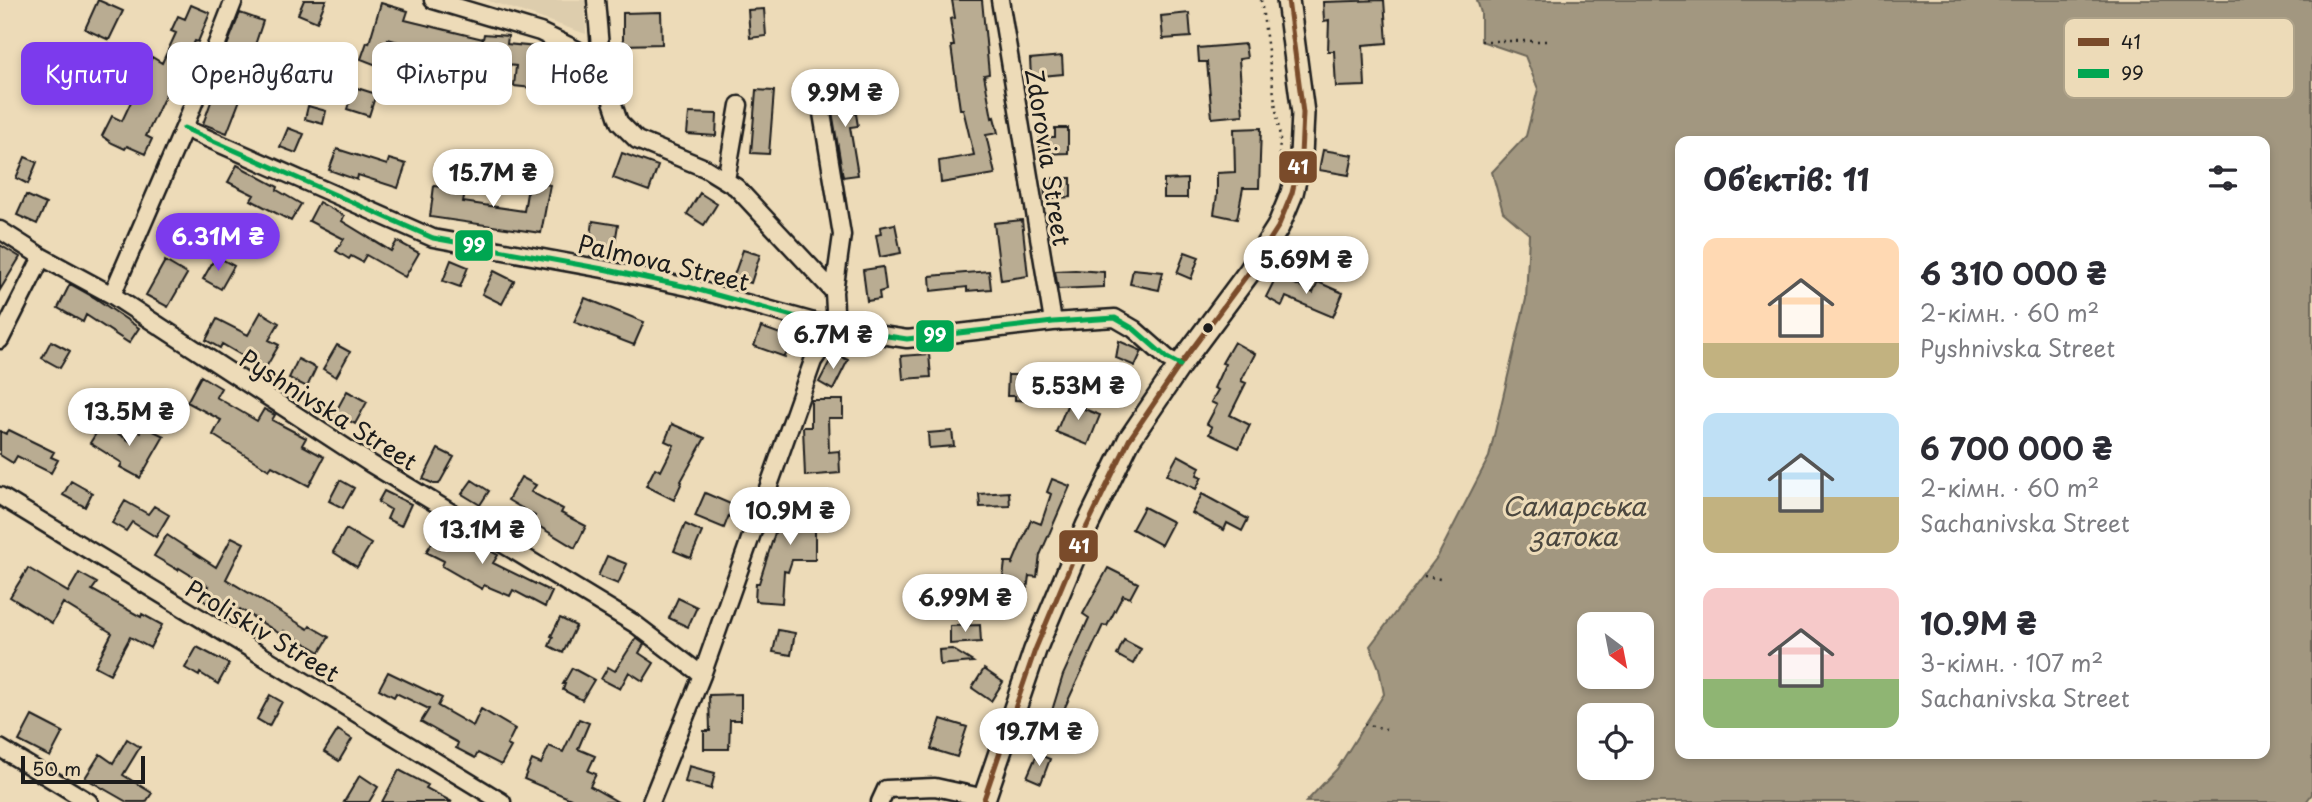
<!DOCTYPE html>
<html lang="uk">
<head>
<meta charset="utf-8">
<style>
  body { margin:0; font-family:"Playpen Sans",sans-serif; background:#f7f7f7; color:#2b2b33; height:100vh; display:flex; flex-direction:column; font-size:26px; white-space:nowrap }
  * { box-sizing:border-box; margin:0 }
  p { font-size:23px; color:#7c7c81 }
  .icon { flex:none; width:38px; height:38px; fill:none; stroke:currentColor; stroke-width:2; stroke-linecap:round; stroke-linejoin:round }
  .map { position:relative; flex:1; overflow:hidden }
  .side { position:absolute; left:1675px; top:136px; width:595px; height:623px; display:flex; flex-direction:column; background:#fff; border-radius:14px; box-shadow:0 4px 10px #0003 }
  .side>* { flex:none }
  .hud { position:absolute; left:21px; top:42px; width:665px; height:63px; display:flex; gap:14px }
  .needle { width:46px; rotate:148deg }
  .fabs { position:absolute; left:1577px; top:612px; display:grid; gap:14px }
  .fabs a { display:grid; place-items:center; width:77px; height:77px; border-radius:14px; background:#fff; box-shadow:0 4px 10px #0003; font-size:35px }
  .scale { position:absolute; left:21px; bottom:18px; width:124px; box-sizing:border-box; padding-left:7px; border:4px solid #1c1c1c; border-top:0; font-size:19px; line-height:24px; white-space:nowrap; color:#1c1c1c; -webkit-text-stroke:5px #eddbb8; paint-order:stroke }
  .price { position:absolute; translate:-50% -60px; padding:0 16px; border-radius:24px; background:#fff; color:#222; font-size:23px; line-height:46px; filter:drop-shadow(0 2px 4px #0008) }
  .price::after { content:''; position:absolute; left:50%; top:42px; width:21px; height:16px; margin-left:-10px; background:inherit; clip-path:polygon(0 0,100% 0,50% 100%) }
  .price.selected { background:#7c3aed; color:#fff }
  ul { padding:0; list-style:none }
  li { display:flex; align-items:center; gap:21px; height:175px; padding:0 28px }
  li span { display:grid; place-items:center; flex:none; width:196px; height:140px; border-radius:14px; color:#555 }
  li>.icon { margin-inline-start:auto }
  span .icon { width:84px; height:84px; fill:#fffc; stroke-width:1 }
  li b { font-size:30px }
  h2 { display:flex; justify-content:space-between; align-items:center; height:84px; padding:0 28px; font-size:30px }
  .chip { padding:0 24px; border-radius:14px; background:#fff; box-shadow:0 4px 10px #0003; font-size:24px; line-height:63px }
  .chip.selected { background:#7c3aed; color:#fff }
  .map>svg:first-child { display:block }
  .built { fill:#ddcdad }
  .water { fill:#a29780; stroke:#6c6658; stroke-width:2; fill-rule:evenodd }
  .building { fill:#b9ac92; stroke:#1c1c1c; stroke-width:2 }
  .lines { fill:none; stroke-linecap:round; stroke-linejoin:round }
  .minor-casing { stroke:#1c1c1c; stroke-width:21 }
  .major-casing { stroke:#1c1c1c; stroke-width:26 }
  .path { stroke:#1c1c1c; stroke-width:2.5; stroke-dasharray:2 5; stroke-linecap:butt }
  .minor { stroke:#eddbb8; stroke-width:16 }
  .major { stroke:#eddbb8; stroke-width:21 }
  .bus-1-casing { stroke:#eddbb8; stroke-width:10 }
  .bus-2-casing { stroke:#eddbb8; stroke-width:10 }
  .bus-1 { stroke:#7a4b2a; stroke-width:5 }
  .bus-2 { stroke:#00a651; stroke-width:5 }
  .bus-dot { fill:#1c1c1c; stroke:#eddbb8; stroke-width:2.5 }
  .labels { text-anchor:middle; dominant-baseline:central; stroke-width:6; stroke-linejoin:round; paint-order:stroke }
  .street-label { font-size:24px; fill:#1c1c1c; stroke:#eddbb8 }
  .water-label { font-size:26px; font-style:italic; fill:#4b473f; stroke:#eddbb8 }
  .key { fill:#eddbb8; stroke:#aea289; stroke-width:2 }
  .key-label { font-size:19px; fill:#1c1c1c }
  .line-badge { stroke:#eddbb8; stroke-width:2.5 }
  .badge-label { font-size:19px; text-anchor:middle; font-weight:bold; fill:#fff }
</style>
</head>
<body>
<div class="map">
<svg width="2312" height="802" viewBox="0 0 2312 802">
  <rect width="100%" height="100%" fill="#eddbb8"/>
  <filter id="ink" filterUnits="userSpaceOnUse"><feTurbulence type="fractalNoise" baseFrequency=".0143" numOctaves="2"/><feDisplacementMap in="SourceGraphic" scale="14" xChannelSelector="R" yChannelSelector="G"/><feConvolveMatrix kernelMatrix="1 2 1 2 8 2 1 2 1" color-interpolation-filters="sRGB"/></filter>
  <g filter="url(#ink)">
    <path class="built" d="M486,0H585L586,34L520,11Z"/>
    <path class="water" d="M1477,0H2312V794L2306,802H1306L1337,769L1384,694L1379,668L1370,646L1438,556L1489,457L1526,299L1529,234L1503,212L1492,172L1526,136L1538,89L1525,56L1481,41V13ZM1680,142H2264V754H1680ZM1589,625H1642V677H1589ZM1589,716H1642V768H1589Z"/>
    <path class="building" d="M98,0L123,11L109,40L85,29Z
      M304,0H326L317,22L298,14Z
      M952,0H982L989,74L984,75L992,118L994,117L998,133L986,135L995,174L941,183L939,161L974,155L963,109H960L951,46H954L950,19L955,18Z
      M1384,0L1387,43L1363,45L1365,86L1336,87L1334,51H1328L1329,20L1324,21L1323,2Z
      M381,3L408,11L405,20L483,39L484,34L508,36L507,44L536,47L532,88L514,86L516,66L480,62L432,48L428,66L408,61L412,46L388,39L379,66L361,59L367,42L369,43Z
      M191,5L210,13L198,42L195,41L175,82L172,81L146,136L152,139L145,154L127,146L125,149L112,143L102,136L112,116L122,121L152,57L162,63L176,33L171,31L178,16L185,19Z
      M764,9L766,36L750,38L748,10Z
      M661,12L662,44L623,45V13Z
      M240,13L263,21L253,51L260,53L259,58L284,67L278,83L263,77L264,75L221,61Z
      M1189,13L1191,37L1163,39L1161,16Z
      M1245,44L1247,58L1239,59L1243,115L1212,118L1207,62H1199L1198,48Z
      M1062,56L1063,74L1031,77L1030,59Z
      M354,87L376,94L369,116L347,109Z
      M216,88L241,97L227,133L203,124Z
      M756,90L774,91L769,154L751,153Z
      M852,90L858,126L850,127L858,175L843,177L831,105L825,94Z
      M308,106L326,111L323,124L305,119Z
      M689,113L717,114L716,136L687,134Z
      M288,128L304,134L296,153L280,147Z
      M1055,128H1068V153L1040,154V137H1055Z
      M1261,128L1259,188H1243L1237,219L1214,214L1217,195V173L1235,172L1234,129Z
      M337,149L387,165L389,159L406,164L398,188L358,175L357,180L329,170Z
      M1323,150L1353,155L1349,175L1319,170Z
      M622,153L658,166L649,191L613,178Z
      M25,157L37,162L28,184L16,178Z
      M237,165L278,187L277,190L301,204L291,221L251,200L254,195L228,182Z
      M1061,178H1071V197L1045,199L1044,179Z
      M1187,179V198H1164V180Z
      M529,181L550,185L541,233L430,217L434,186L465,191L463,202L524,211Z
      M700,193L717,204L704,225L687,214Z
      M26,195L46,204L37,224L17,215Z
      M319,202L344,216L342,221L391,251L397,241L419,253L405,277L366,255L362,262L351,256L349,259L336,251L344,239L309,221Z
      M1022,220L1028,276L1001,280L994,223Z
      M593,221L618,225L614,248L590,245Z
      M895,224L901,253L880,257L876,235L881,234L880,227Z
      M0,245L20,257L0,290Z
      M743,250L760,255L751,283L733,278Z
      M1185,252L1199,257L1191,279L1177,273Z
      M216,256L234,266L221,289L203,279Z
      M451,260L468,267L460,287L443,281Z
      M165,261L187,274L168,307L146,295Z
      M883,267L886,290L879,292L880,299L867,301L863,270Z
      M1133,269L1163,272L1159,290L1130,284Z
      M1075,270L1104,272V287L1058,289L1055,271Z
      M494,271L514,281L502,304L482,294Z
      M989,271L991,289L967,291V287L931,291L930,276Z
      M1277,275L1313,293L1318,282L1343,293L1333,317L1286,297L1282,306L1266,297Z
      M70,284L95,298L139,328L129,343L86,315L83,322L58,308Z
      M585,298L644,322L634,345L574,322Z
      M261,312L279,323L269,340L279,345L265,369L222,344L220,348L206,340L217,319L248,335Z
      M761,327L792,338L785,357L754,346Z
      M51,341L70,351L60,368L42,358Z
      M1119,341L1142,351L1135,366L1116,358Z
      M1234,342L1255,354L1241,381L1246,383L1230,415L1250,425L1239,448L1209,434L1212,427L1207,424L1217,405L1211,402L1218,390L1214,388L1225,364L1222,363Z
      M337,345L350,352L336,377L323,369Z
      M834,353L848,360L833,390L819,382Z
      M929,354L931,377L903,379L901,356Z
      M298,359L316,368L307,387L289,378Z
      M1008,375H1042L1041,397L1031,396V401L1015,400V396H1007Z
      M201,376L221,388L216,397L257,421L264,409L275,415L272,420L306,438L302,445L324,457L309,486L272,466L269,470L213,435L221,420L187,402Z
      M347,391L367,402L355,424L335,413Z
      M1071,396L1087,403L1084,409L1100,415L1088,445L1056,432Z
      M811,400H843V418H828L829,452L839,451L840,473L805,476L803,427H811Z
      M102,424L130,441L136,430L140,432L143,426L164,436L140,478L120,467L122,463L90,443Z
      M672,424L705,438L681,481L682,482L674,500L646,486L655,468L661,471L674,445L665,441Z
      M9,430L54,452L51,457L58,460L51,473L17,456L13,463L0,455V431L6,434Z
      M952,431L954,446L929,448L928,433Z
      M438,449L454,457L439,484H434L423,479Z
      M1178,455L1200,467L1197,475L1202,477L1196,489L1167,475Z
      M521,477L536,485L531,492L563,509L561,513L586,526L575,548L532,522L535,516L508,500Z
      M1052,479L1070,486L1040,555L1037,577L1029,576L1025,605L1000,602L1005,562H1012V565L1031,520L1041,524L1051,494L1047,492Z
      M340,480L354,488L343,508L329,501Z
      M472,480L489,491L480,505L462,494Z
      M71,481L92,493L85,507L63,495Z
      M384,491L411,504L401,526L387,519L391,510L378,502Z
      M1009,492L1010,506L980,507L979,494Z
      M705,493L733,505L724,528L695,516Z
      M1202,494L1248,519L1242,531L1227,523L1224,530L1192,513Z
      M792,496L825,502L822,526L815,525V560H792L788,572L784,571L782,603L755,601L756,583H759L779,520L787,523Z
      M125,501L148,514L154,506L169,515L156,537L132,522L126,531L112,523Z
      M1144,507L1173,522L1161,545L1132,529Z
      M685,524L702,532L691,558L674,551Z
      M443,525L498,555L493,563L552,592L545,607L513,590L510,596L484,585L482,589L442,566L444,561L426,552Z
      M346,529L371,544L357,567L333,552Z
      M167,535L216,567L232,537L244,543L226,579L308,629L310,626L329,637L320,652L284,631L282,635L240,609L231,620L200,598L208,586L179,568L178,570L154,556Z
      M607,556L627,564L618,584L598,576Z
      M28,568L68,592L79,573L97,583L92,590L141,617L142,614L162,625L150,648L130,637L110,674L95,666L112,633L63,603L52,623L10,597Z
      M1108,568L1138,583L1130,598L1123,595L1107,626L1103,625L1060,718L1051,714L1063,675L1089,618L1083,614Z
      M678,598L697,607L688,627L669,618Z
      M560,618L576,626L563,653L549,646L553,637L551,636Z
      M980,625L981,642L950,644V626Z
      M778,630L795,633L791,655L773,652Z
      M636,638L644,644L639,653L654,663L643,681L629,672L620,689L601,679L608,667L615,671Z
      M1124,640L1141,649L1133,664L1117,655Z
      M197,647L229,664L218,684L200,673L199,676L185,668Z
      M952,649L973,662L940,665L939,650Z
      M572,668L594,680L582,700L563,690L565,684H563Z
      M984,669L1003,682L991,701L972,688Z
      M388,672L442,698L438,706L473,726L481,709L515,729L507,745L511,747L501,765L478,753L475,758L456,748L458,743L421,722L429,709L396,693L394,697L379,689Z
      M741,694V720H730L729,749H704V731H710L709,695Z
      M270,695L282,702L269,726L257,719Z
      M32,716L63,732L50,757L19,741Z
      M579,719L589,723L578,749L595,756L588,771L596,774L590,786L618,802H578L524,779L532,760L541,764L549,746L563,752Z
      M941,719L967,727L957,757L931,749Z
      M338,730L352,739L339,761L324,752Z
      M127,739L140,747L123,775L152,793L146,802H127L85,778L100,754L113,763Z
      M1037,754L1050,759L1041,783L1027,777Z
      M689,766L715,773L711,789L685,782Z
      M399,770L428,785L426,788L452,802H382Z
      M360,775L378,787L369,802H344Z"/>
    <g class="lines">
      <defs>
        <path id="minor" d="M433,0L540,32L577,50L602,71
          M596,0L602,71L619,122L637,140L705,168L736,187L834,292L836,328L813,361L702,675L651,802
          M1000,0L1053,322
          M821,107L842,235L834,292
          M184,128L433,238L603,269L688,287L836,328L907,339L1053,322L1115,318L1134,329L1167,358L1180,365
          M726,180L739,105
          M0,230L42,257L112,295L371,464L635,624L702,675
          M112,295L184,128L234,0
          M0,340L42,257
          M0,496L502,802
          M0,748L89,802
          M880,802L886,789L935,787L985,798"/>
        <path id="major" d="M983,802L1035,650L1087,526L1129,440L1180,365L1250,271L1278,227L1292,193L1301,155L1303,113L1288,0"/>
      </defs>
      <use href="#minor" class="minor-casing"/>
      <use href="#major" class="major-casing"/>
      <path class="path" d="M1261,0L1280,138L1279,160
        M1481,41H1551
        M1424,576L1440,579
        M1364,724L1386,729"/>
      <use href="#minor" class="minor"/>
      <use href="#major" class="major"/>
      <defs>
        <path id="bus-1" d="M983,802L1035,650L1087,526L1129,440L1180,365L1250,271L1278,227L1292,193L1301,155L1303,113L1288,0"/>
        <path id="bus-2" d="M184,128L433,238L603,269L688,287L836,328L907,339L1053,322L1115,318L1134,329L1167,358L1180,365"/>
      </defs>
      <use href="#bus-1" class="bus-1-casing"/>
      <use href="#bus-2" class="bus-2-casing"/>
      <use href="#bus-1" class="bus-1"/>
      <use href="#bus-2" class="bus-2"/>
    </g>
  </g>
  <circle class="bus-dot" cx="1208" cy="328" r="6"/>
  <g class="labels">
    <g class="street-label">
      <text transform="translate(1049 157) rotate(81)">Zdorovia Street</text>
      <text transform="translate(664 262) rotate(13)">Palmova Street</text>
      <text transform="translate(329 409) rotate(32)">Pyshnivska Street</text>
      <text transform="translate(263 630) rotate(31)">Proliskiv Street</text>
    </g>
    <g class="water-label">
      <text x="1574" y="505">Самарська<tspan x="1574" dy="30">затока</tspan></text>
    </g>
  </g>
  <rect x="2064" y="18" width="230" height="80" rx="10" class="key"/>
  <rect x="2078" y="38" width="31" height="8" fill="#7a4b2a"/>
  <rect x="2078" y="69" width="31" height="9" fill="#00a651"/>
  <g class="key-label">
    <text x="2121" y="49">41</text>
    <text x="2121" y="80">99</text>
  </g>
  <g class="line-badge">
    <rect x="1278" y="150" width="40" height="34" rx="7" fill="#7a4b2a"/>
    <rect x="454" y="229" width="40" height="33" rx="7" fill="#00a651"/>
    <rect x="915" y="319" width="40" height="34" rx="7" fill="#00a651"/>
    <rect x="1058" y="529" width="41" height="34" rx="7" fill="#7a4b2a"/>
  </g>
  <g class="badge-label">
    <text x="1298" y="174">41</text>
    <text x="474" y="252">99</text>
    <text x="935" y="342">99</text>
    <text x="1079" y="553">41</text>
  </g>
</svg>
<div class="fabs">
<a><svg class="needle" viewBox="-14 -14 28 28"><path d="M0-13l5 13h-10z" fill="#e53935"/><path d="M0 13l5-13h-10z" fill="#7c7c81"/></svg></a>
<a><svg class="icon" aria-label="locate" viewBox="0 0 24 24"><circle cx="12" cy="12" r="6"/><path d="M12 2v4M12 18v4M2 12h4M18 12h4"/></svg></a>
</div>
<div class="scale">50 m</div>
<b class="price" style="left:845px;top:129px">9.9M ₴</b>
<b class="price" style="left:493px;top:209px">15.7M ₴</b>
<b class="price selected" style="left:218px;top:273px">6.31M ₴</b>
<b class="price" style="left:1306px;top:296px">5.69M ₴</b>
<b class="price" style="left:833px;top:371px">6.7M ₴</b>
<b class="price" style="left:1078px;top:422px">5.53M ₴</b>
<b class="price" style="left:129px;top:448px">13.5M ₴</b>
<b class="price" style="left:790px;top:547px">10.9M ₴</b>
<b class="price" style="left:482px;top:566px">13.1M ₴</b>
<b class="price" style="left:965px;top:634px">6.99M ₴</b>
<b class="price" style="left:1039px;top:768px">19.7M ₴</b>
<div class="hud">
<a class="chip selected">Купити</a>
<a class="chip">Орендувати</a>
<a class="chip">Фільтри</a>
<a class="chip">Нове</a>
</div>
<section class="side">
<h2>Об’єктів: 11<svg class="icon" aria-label="filters" viewBox="0 0 24 24"><path d="M4 7h16M4 17h16"/><circle cx="9" cy="7" r="2"/><circle cx="15" cy="17" r="2"/></svg></h2>
<ul>
<li><span style="background:linear-gradient(#ffd9b3 75%,#c2b280 0)"><svg class="icon" aria-label="home" viewBox="0 0 24 24"><path d="M3 11l9-7 9 7M6 9v11h12V9"/></svg></span><div><b>6 310 000 ₴</b><p>2-кімн. · 60 m²</p><p>Pyshnivska Street</p></div></li>
<li><span style="background:linear-gradient(#bfe0f5 60%,#c2b280 0)"><svg class="icon" aria-label="home" viewBox="0 0 24 24"><path d="M3 11l9-7 9 7M6 9v11h12V9"/></svg></span><div><b>6 700 000 ₴</b><p>2-кімн. · 60 m²</p><p>Sachanivska Street</p></div></li>
<li><span style="background:linear-gradient(#f6c9c9 65%,#8fb573 0)"><svg class="icon" aria-label="home" viewBox="0 0 24 24"><path d="M3 11l9-7 9 7M6 9v11h12V9"/></svg></span><div><b>10.9M ₴</b><p>3-кімн. · 107 m²</p><p>Sachanivska Street</p></div></li>
</ul>
</section>
</div>
</body>
</html>
